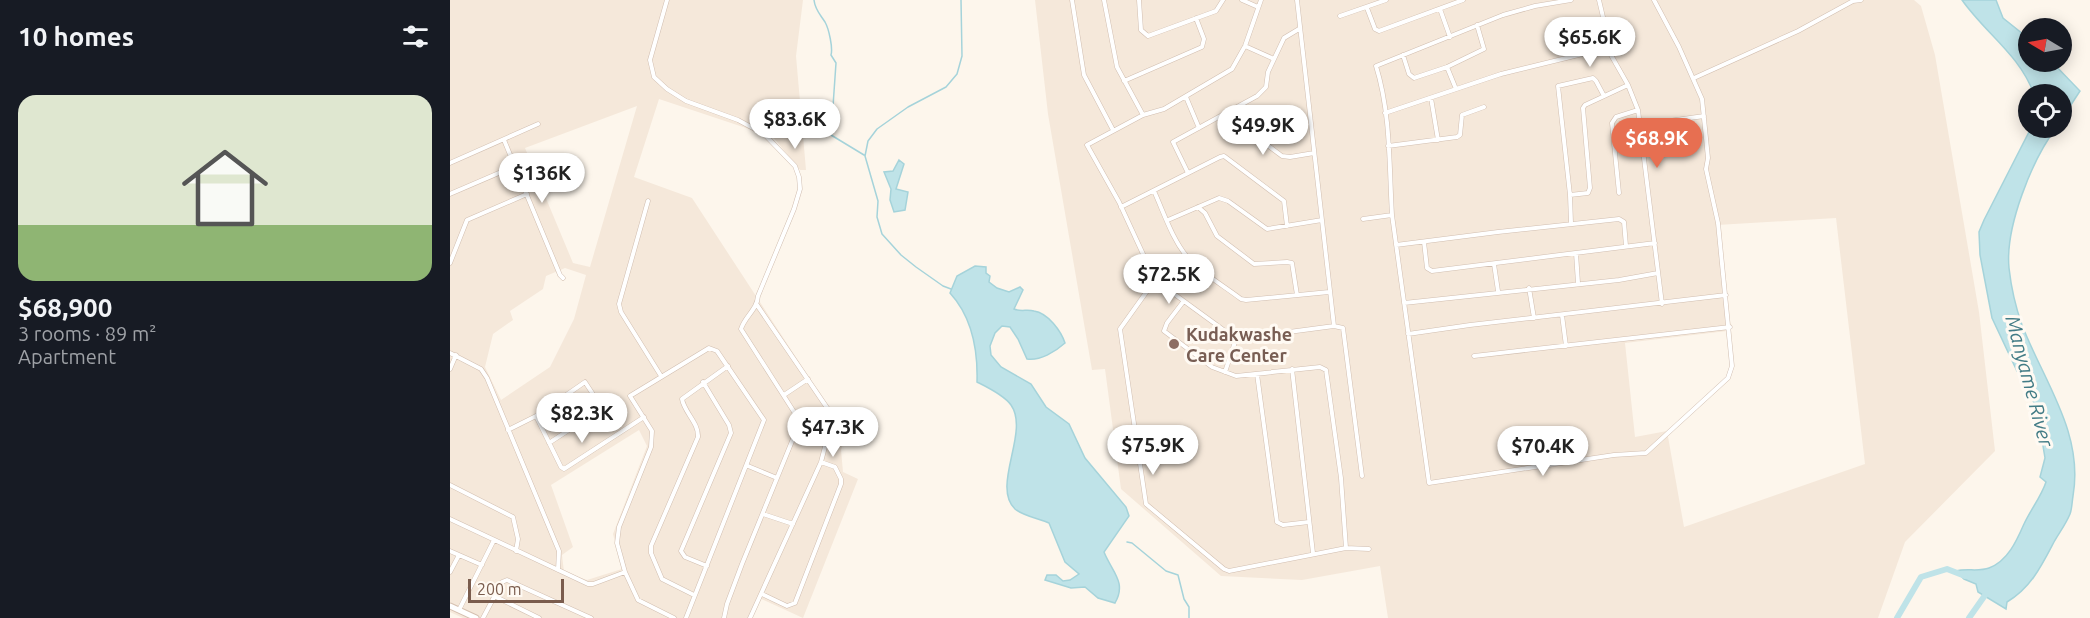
<!DOCTYPE html>
<html lang="en">
<head>
<meta charset="utf-8">
<style>
  body { margin:0; font-family:Ubuntu,sans-serif; background:#242831; color:#f1f3f6; height:100vh; display:flex; flex-direction:column; font-size:22px; white-space:nowrap }
  * { box-sizing:border-box; margin:0 }
  p { font-size:20px; color:#9ea1a6 }
  .icon { flex:none; width:33px; height:33px; fill:none; stroke:currentColor; stroke-width:2; stroke-linecap:round; stroke-linejoin:round }
  .map { position:relative; flex:1; overflow:hidden }
  .sheet { display:flex; flex-direction:column; background:#171b24; width:450px }
  .sheet>* { flex:none }
  .needle { width:39px; rotate:280deg }
  .buttons { position:absolute; left:1568px; top:18px; display:grid; gap:12px }
  .buttons a { display:grid; place-items:center; width:54px; height:54px; border-radius:50%; background:#171b24; box-shadow:0 3px 15px #0003; font-size:30px }
  .scale { position:absolute; left:18px; bottom:15px; width:96px; box-sizing:border-box; padding-left:6px; border:3px solid #7a5c4d; border-top:0; font-size:16px; line-height:21px; white-space:nowrap; color:#7a5c4d; -webkit-text-stroke:4px #fffaf3; paint-order:stroke }
  .price { position:absolute; translate:-50% -51px; padding:0 14px; border-radius:21px; background:#fff; color:#222; font-size:20px; line-height:39px; filter:drop-shadow(0 2px 3px #0008) }
  .price::after { content:''; position:absolute; left:50%; top:36px; width:18px; height:14px; margin-left:-9px; background:inherit; clip-path:polygon(0 0,100% 0,50% 100%) }
  .price.selected { background:#e76f51; color:#fff }
  ul { padding:0; list-style:none }
  li { display:grid; align-content:center; gap:12px; height:318px; padding:0 18px }
  li span { display:grid; place-items:center; height:186px; border-radius:18px; color:#555 }
  li>.icon { margin-inline-start:auto }
  span .icon { width:108px; height:108px; fill:#fffc; stroke-width:1 }
  li b { font-size:26px }
  h2 { display:flex; justify-content:space-between; align-items:center; height:72px; padding:0 18px; font-size:26px }
  main { display:flex; flex:1; min-height:0 }
  .map>svg:first-child { display:block }
  .residential { fill:#f5e8da; fill-rule:evenodd }
  .water { fill:#bfe3e8; stroke:#a5d3da; stroke-width:1.5 }
  .lines { fill:none; stroke-linecap:round; stroke-linejoin:round }
  .stream { stroke:#a5d3da; stroke-width:1.5 }
  .river { stroke:#bfe3e8; stroke-width:6 }
  .street-casing { stroke:#d1beb0; stroke-width:5 }
  .secondary-casing { stroke:#d6c0b0; stroke-width:7 }
  .street { stroke:#fff; stroke-width:4 }
  .secondary { stroke:#fff; stroke-width:5 }
  .education-dot { fill:#8d6e63; stroke:#fffaf3; stroke-width:2 }
  .labels { text-anchor:middle; dominant-baseline:central; stroke-width:6; stroke-linejoin:round; paint-order:stroke }
  .education-label { font-size:18px; font-weight:bold; fill:#785e54; stroke:#fffaf3; text-anchor:start }
  .water-label { font-size:20px; font-style:italic; fill:#437c86; stroke:#fffaf3 }
</style>
</head>
<body>
<main>
<section class="sheet">
<h2>10 homes<svg class="icon" aria-label="filters" viewBox="0 0 24 24"><path d="M4 7h16M4 17h16"/><circle cx="9" cy="7" r="2"/><circle cx="15" cy="17" r="2"/></svg></h2>
<ul>
<li><span style="background:linear-gradient(#dfe7d0 70%,#8fb573 0)"><svg class="icon" aria-label="home" viewBox="0 0 24 24"><path d="M3 11l9-7 9 7M6 9v11h12V9"/></svg></span><div><b>$68,900</b><p>3 rooms · 89 m²</p><p>Apartment</p></div></li>
</ul>
</section>
<div class="map">
<svg width="1640" height="618" viewBox="0 0 1640 618">
  <rect width="100%" height="100%" fill="#fdf6ec"/>
  <path class="residential" d="M0,0H353L346,56L356,170H350L323,137L209,99L184,177L242,198L396,434L391,450L393,472L408,479L353,618L309,598L298,618H13L0,612ZM187,106L140,267L123,263L75,148ZM115,268L136,275L124,319L100,367L51,400L35,367L43,334L63,320L60,311L93,289L96,276ZM189,430L197,446L163,534L172,569L137,580L114,572L112,555L123,547L101,485Z
    M585,0H1464L1471,6L1485,55L1529,312L1545,451L1455,542L1428,618H938L930,566L852,580L771,576L671,489L655,369L642,370L598,114ZM1386,218L1415,464L1234,527L1217,431L1185,437L1175,343L1277,331L1267,225Z"/>
  <path class="water" d="M1512,0H1546L1553,18L1578,38V62H1602L1630,91L1611,120V94H1584C1569,54 1536,34 1512,0Z
    M1581,128H1606C1582,160 1555,227 1559,268C1561,286 1566,308 1572,325C1594,382 1634,433 1623,496C1622,502 1622,509 1620,514C1616,524 1609,533 1604,542C1592,565 1581,588 1557,602L1556,609L1528,592L1526,584L1514,579L1506,571C1516,568 1529,572 1539,568C1558,561 1567,540 1574,524C1581,509 1591,497 1596,482L1590,477L1595,458L1590,428L1591,421L1577,385L1567,371L1542,318L1530,255L1529,232L1534,220Z
    M449,160L454,164L446,189L458,192L455,210L444,212L440,200L441,189L434,172L443,171Z
    M525,266L536,267V273L540,276L539,282L547,288L559,292L570,287L573,290L564,309C571,312 577,309 584,311C598,313 611,331 615,343C605,352 590,361 577,359L568,339L560,327L552,326L545,333L540,346L541,355L551,367L581,384L596,407L619,424L635,458L676,507L679,516L654,552C662,572 677,582 665,603L648,598L635,587L621,588L595,580L597,575H606L613,581L620,580L629,574L615,562L599,523C590,519 573,516 565,509C541,486 580,432 561,405C554,395 537,387 527,382C528,349 522,317 500,293L507,276Z"/>
  <g class="lines">
    <path class="stream" d="M364,0C365,10 370,14 375,22C379,29 383,48 381,55L386,63L381,135L414,155
      M501,289L493,286L466,267L451,255L432,234L427,217L428,201L415,156L418,141L427,129L458,107L496,87L507,74L512,56L511,0
      M677,542L682,543L716,571L728,575L734,599L739,607V618"/>
    <path class="river" d="M1447,618L1471,577L1497,569L1515,576
      M1519,618L1538,591"/>
    <defs>
      <path id="street" d="M217,0L200,60L204,77L217,89L236,101L288,120L314,134L345,166L349,177L350,189L344,209L308,296C307,310 295,316 291,329L346,415L347,429L292,564L277,604L274,618
        M622,0L634,75L663,130
        M654,0L667,67L693,115
        M689,0L691,30L698,36L766,11L773,0
        M792,0L808,7
        M811,0L795,46L782,69L714,109L693,115L637,145L669,202L705,280L786,339L884,326L893,328L912,476
        M847,0L884,326
        M1149,0L1157,34V48L1178,85L1188,110L1212,304
        M917,8L925,29L929,31L1013,0
        M990,9L1000,37
        M890,16L936,0
        M795,46L824,59
        M953,55L959,74L964,78L997,67L1034,49L1027,25
        M997,67L1006,89
        M1244,78L1348,31L1403,1L1411,0
        M674,81L752,47L754,39L746,18
        M736,97L749,128
        M981,98L988,140
        M781,112L789,124L832,156L840,157L864,153
        M935,113L1051,74L1157,48
        M1191,125L1254,116
        M54,140L110,275L113,278
        M938,146L1007,137L1010,135L1012,115L1034,107
        M0,163L88,124
        M738,173L723,142L807,96L816,87L818,72L834,38L849,29
        M704,191C714,213 722,239 738,258C753,274 774,286 791,299L796,300L879,292
        M1169,193L1162,123L1166,117L1188,110
        M0,194L65,166
        M1120,195L1138,193L1140,188L1133,108L1135,105L1178,85
        M198,201L169,304L171,312L211,376
        M671,207L770,157L774,156L834,201L837,226
        M748,207L755,213L767,236L804,264L837,262L842,263L847,295
        M942,215C939,166 941,114 926,66L1053,15L1085,6L1121,0
        M913,219L942,215L979,483L1164,455L1196,453L1278,378L1282,366L1268,223L1256,169L1258,158L1252,99L1229,47L1204,0
        M718,220L769,198L778,201L817,229L872,220
        M1121,223L1120,195L1108,86L1143,78L1146,81L1154,96
        M974,242L977,268L982,271L1205,243
        M946,245L1048,232L1169,219L1174,222L1176,246
        M1126,253L1128,283
        M0,263L17,220L77,194
        M1044,264L1048,291
        M705,280L670,329L696,504L774,569L779,571L896,548
        M1079,288L1084,318
        M733,302L717,323L714,331L762,367L786,376L870,367L876,370L891,478L896,548L919,549
        M954,303L1169,280L1208,273
        M1112,315L1116,346
        M958,334L1020,325L1276,295
        M0,353L31,369L37,378L109,551L108,570
        M1024,356L1280,327
        M0,369L6,355
        M842,369L863,553
        M775,372L786,339
        M807,374L827,522L833,525L859,522
        M253,382L279,425L281,433L231,551L235,557L257,566
        M334,395L358,379
        M86,416L111,467L114,469L194,417
        M58,430L86,416L135,382L150,405L151,409L99,443
        M298,466L327,478
        M0,485L63,517L68,539L66,551
        M313,514L343,524
        M0,519L138,584H143L175,572
        M0,551L32,565
        M0,572L9,555
        M312,594L337,606L345,603L391,484V479L385,467L371,462
        M244,595L212,579L201,553V546L248,437C249,423 234,412 232,399L278,366
        M44,596L89,618
        M9,610L44,540
        M33,618L52,582L57,580L141,618
        M224,618L188,600L175,572L167,543L169,527L201,447L202,431L180,396L259,348L267,351L314,420L236,618
        M300,618L371,462L382,420V415L307,305"/>
      <path id="secondary" d="M0,606L26,618"/>
    </defs>
    <use href="#street" class="street-casing"/>
    <use href="#secondary" class="secondary-casing"/>
    <use href="#street" class="street"/>
    <use href="#secondary" class="secondary"/>
  </g>
  <circle class="education-dot" cx="724" cy="344" r="6"/>
  <g class="labels">
    <g class="education-label">
      <text x="736" y="334">Kudakwashe<tspan x="736" dy="21">Care Center</tspan></text>
    </g>
    <g class="water-label">
      <text transform="translate(1580 381) rotate(75)">Manyame River</text>
    </g>
  </g>
</svg>
<div class="buttons">
<a><svg class="needle" viewBox="-14 -14 28 28"><path d="M0-13l5 13h-10z" fill="#e53935"/><path d="M0 13l5-13h-10z" fill="#9ea1a6"/></svg></a>
<a><svg class="icon" aria-label="locate" viewBox="0 0 24 24"><circle cx="12" cy="12" r="6"/><path d="M12 2v4M12 18v4M2 12h4M18 12h4"/></svg></a>
</div>
<div class="scale">200 m</div>
<b class="price" style="left:1140px;top:68px">$65.6K</b>
<b class="price" style="left:345px;top:150px">$83.6K</b>
<b class="price" style="left:813px;top:156px">$49.9K</b>
<b class="price selected" style="left:1207px;top:169px">$68.9K</b>
<b class="price" style="left:92px;top:204px">$136K</b>
<b class="price" style="left:719px;top:305px">$72.5K</b>
<b class="price" style="left:132px;top:444px">$82.3K</b>
<b class="price" style="left:383px;top:458px">$47.3K</b>
<b class="price" style="left:703px;top:476px">$75.9K</b>
<b class="price" style="left:1093px;top:477px">$70.4K</b>
</div>
</main>
</body>
</html>
